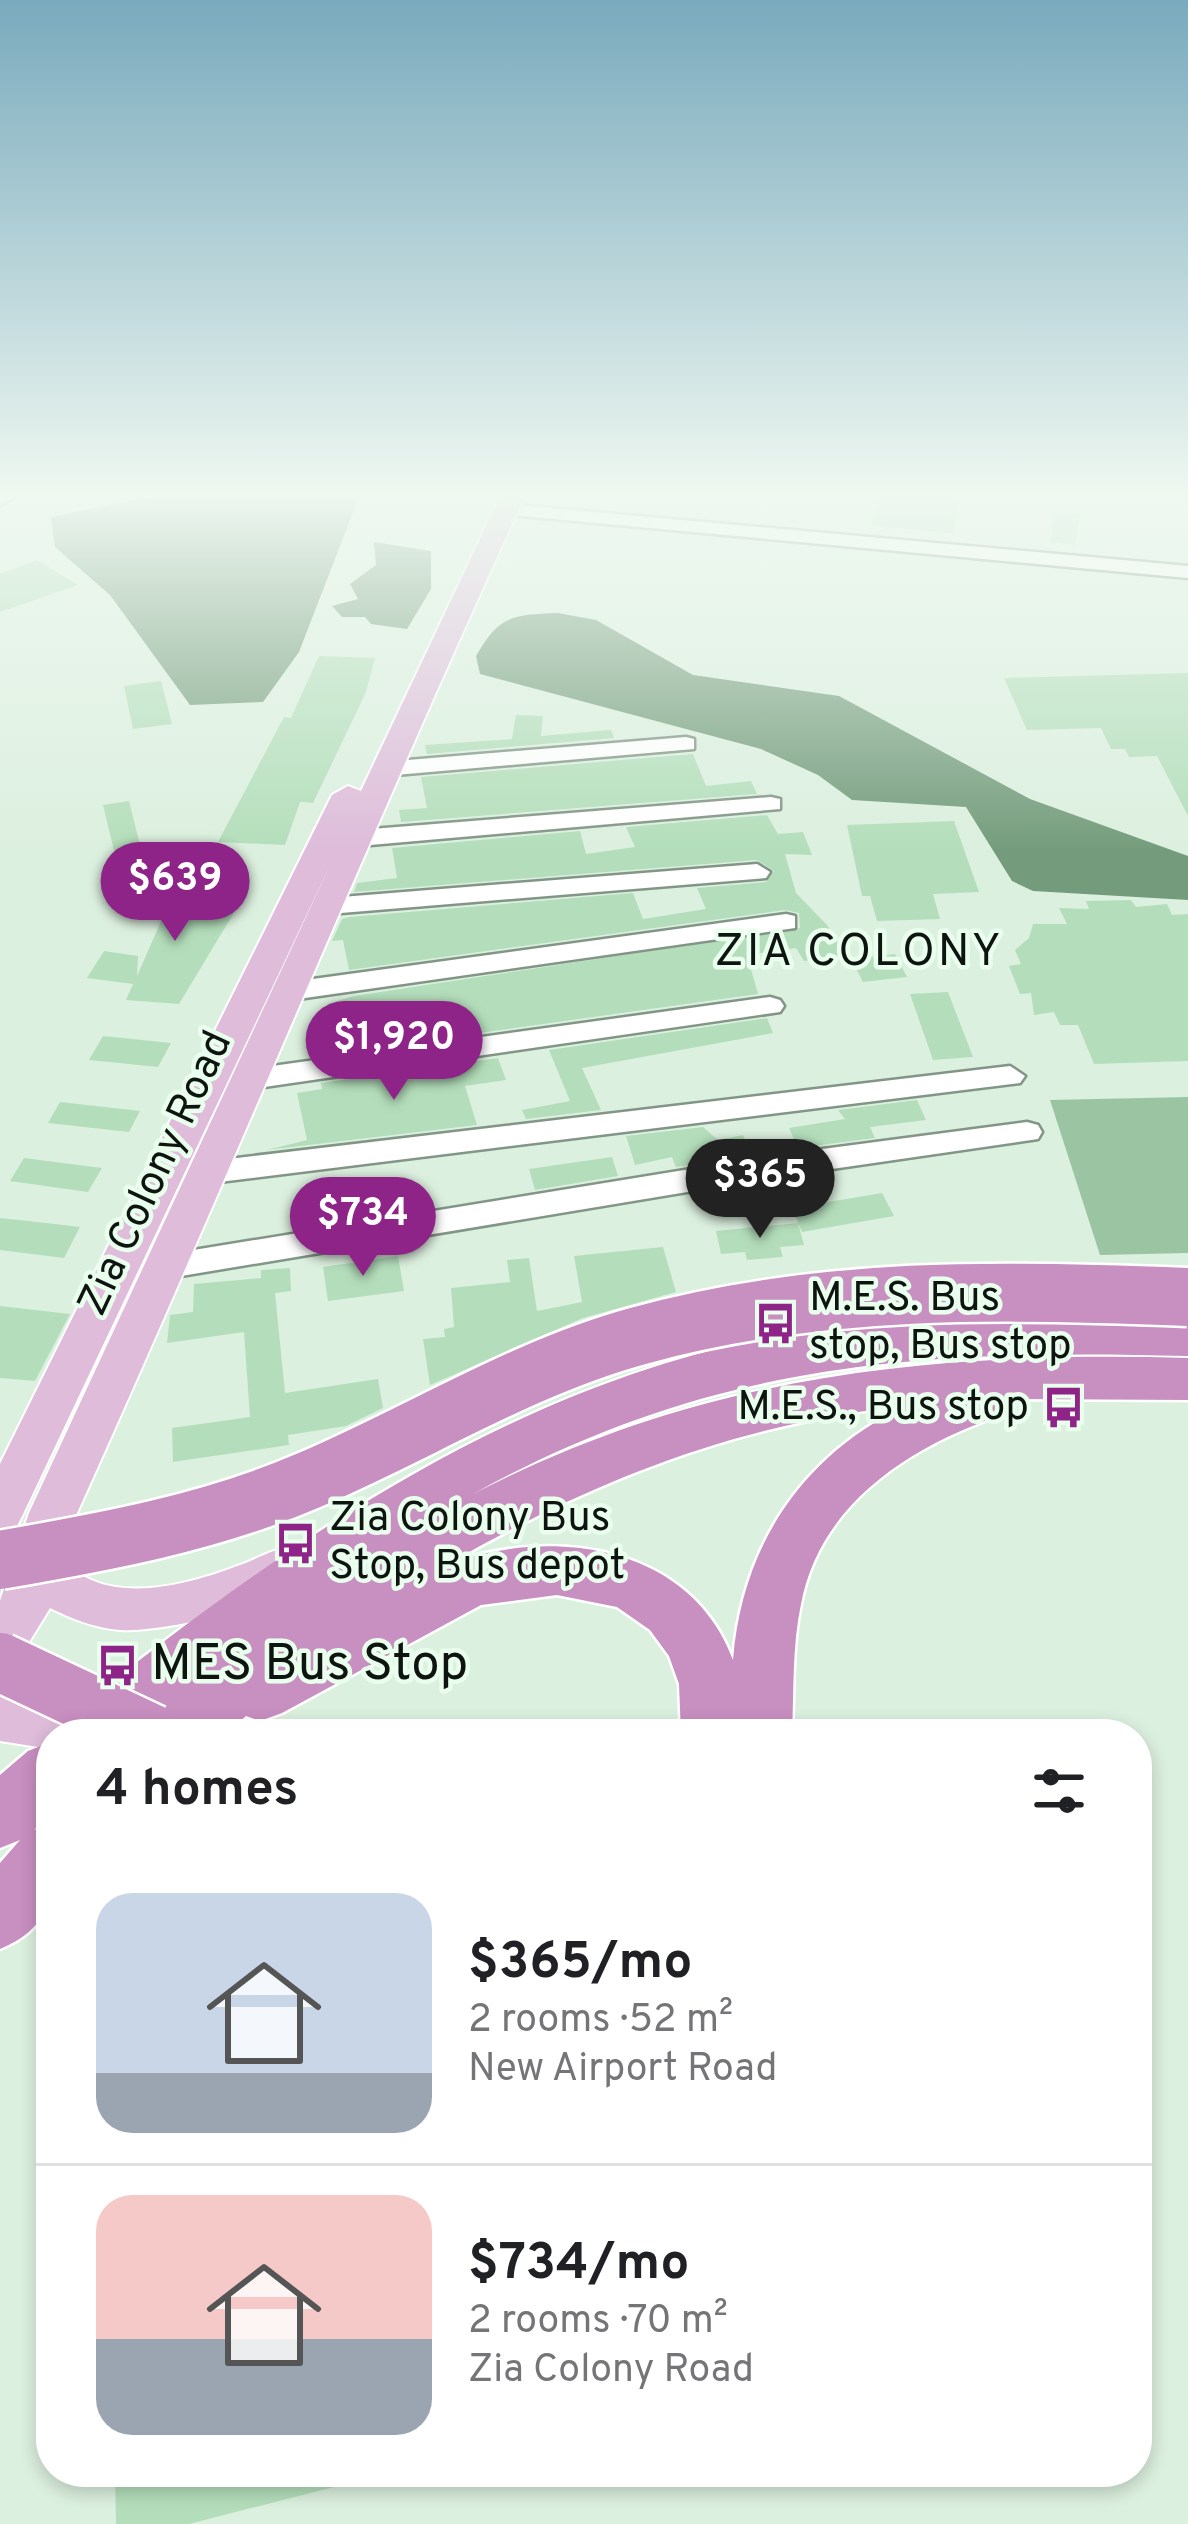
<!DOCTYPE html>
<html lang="en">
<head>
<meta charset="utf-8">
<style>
  body { margin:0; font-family:Overpass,sans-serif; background:#f2f2f2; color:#202124; height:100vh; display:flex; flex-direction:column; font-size:45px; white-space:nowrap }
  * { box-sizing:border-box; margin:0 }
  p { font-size:39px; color:#757577 }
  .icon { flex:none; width:66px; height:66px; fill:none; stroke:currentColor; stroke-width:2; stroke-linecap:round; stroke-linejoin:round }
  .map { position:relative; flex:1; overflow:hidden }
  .side { position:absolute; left:36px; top:1719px; width:1116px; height:768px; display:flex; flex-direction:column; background:#fff; border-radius:48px; box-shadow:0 6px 18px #0003 }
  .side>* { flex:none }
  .price { position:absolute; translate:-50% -102px; padding:0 27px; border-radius:42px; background:#8e2388; color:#fff; font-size:39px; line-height:78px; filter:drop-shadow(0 3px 6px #0008) }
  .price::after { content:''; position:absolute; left:50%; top:72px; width:36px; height:27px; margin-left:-18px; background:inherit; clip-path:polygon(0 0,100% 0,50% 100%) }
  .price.active { background:#222; color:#fff }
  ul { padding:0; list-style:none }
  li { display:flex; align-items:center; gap:36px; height:300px; padding:0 60px }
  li+li { border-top:3px solid #e0e0e0 }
  li span { display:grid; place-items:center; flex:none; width:336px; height:240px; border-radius:36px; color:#555 }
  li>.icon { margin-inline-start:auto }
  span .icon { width:144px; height:144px; fill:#fffc; stroke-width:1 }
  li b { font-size:51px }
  h2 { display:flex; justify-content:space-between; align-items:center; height:144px; padding:0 60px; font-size:51px }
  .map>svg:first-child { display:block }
  .green { fill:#9bc4a3 }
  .water { fill:#749c7c }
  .building { fill:#b4debb }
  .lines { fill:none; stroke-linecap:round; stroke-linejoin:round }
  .minor-casing { stroke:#839586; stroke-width:5 }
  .major-casing { stroke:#fff; stroke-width:4 }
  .highway-casing { stroke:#fff; stroke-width:5 }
  .minor { fill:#fff; fill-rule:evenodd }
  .major { fill:#debcda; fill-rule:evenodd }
  .highway { fill:#c88fc1; fill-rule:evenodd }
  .highway-bridge-casing { stroke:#fff; stroke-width:63; stroke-linecap:butt }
  .highway-bridge { stroke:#c88fc1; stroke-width:58 }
  .labels { text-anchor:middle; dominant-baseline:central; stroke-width:9; stroke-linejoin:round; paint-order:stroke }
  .street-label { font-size:42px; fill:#0e1510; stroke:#e9feed }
  .poi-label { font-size:42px; fill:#0e1510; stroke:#e9feed; text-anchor:start }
  .neighbourhood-label { font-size:45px; letter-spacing:3px; fill:#0e1510; stroke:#e9feed }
  .near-poi-label { font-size:51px; fill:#0e1510; stroke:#e9feed; text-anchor:start }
</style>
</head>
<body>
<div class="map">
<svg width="1188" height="2524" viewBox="0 0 1188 2524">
  <rect width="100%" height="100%" fill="#dcf0df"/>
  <path class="green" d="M1188,1097V1253L1100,1255L1050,1100Z"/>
  <path class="water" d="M150,497H359L299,652L263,702L190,705L110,595L55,547L51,517Z
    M374,542L431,551V589L407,629L371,624L365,617H342L332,606L358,599L350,584L376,565Z
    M558,613L596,620L693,675L839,696L1030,799L1188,856V900L1033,891L1012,881L966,807L852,800L818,775L761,749L480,674L476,656C500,615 512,615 558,613Z"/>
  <path class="building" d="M880,497H960L953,533L872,526Z
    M1055,511L1080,514L1075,545L1050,542Z
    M37,560L78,585L0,612V574Z
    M319,656L375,658L366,692L313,803L300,802L285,845L218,842L284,717L291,718Z
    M1188,673V816L1157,756L1129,757L1125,749H1111L1101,728L1027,730L1004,678Z
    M161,681L172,724L133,729L124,686Z
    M516,715L543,716L541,736L611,730L614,738L427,754L425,745L512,739Z
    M693,754L706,786L751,781L757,794L401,822L399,810L427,808L421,777Z
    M129,801L143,857L116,859L103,805Z
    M767,815L778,834L803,832L812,855L785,854L796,893L827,925L845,955L804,961L796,948L747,955L758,994L314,1056L312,1050L337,1046L327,1004L354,996L800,928L799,913L785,910L349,970L343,940L332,941L342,919L349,917L633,893L643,919L706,909L697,888L766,882L774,871L757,860L354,892L357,883L397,878L392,848L580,831L586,854L635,847L626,827Z
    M954,821L979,892L933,894L940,919L877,921L870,896H862L847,825Z
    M180,878L234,880L226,900L241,901L179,1004L126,1000L133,984L87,978L104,951L138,956L137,976Z
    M1131,900L1136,907L1167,904L1172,915L1188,914V1061L1094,1064L1078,1025H1060L1054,1012L1034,1015L1031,993L1020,994L1009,966L1021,964L1015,950L1029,938L1033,924H1067L1059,908L1089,909L1086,901Z
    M895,954L907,977L863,982L851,959Z
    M948,992L973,1057L933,1060L910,994Z
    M767,1018L773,1033L582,1068L601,1110L526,1119L522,1110L570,1101L549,1050Z
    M103,1036L171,1043L158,1067L89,1060Z
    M498,1058L506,1080L465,1086L477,1125L267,1150L307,1140L297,1093L322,1089L321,1083Z
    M917,1100L926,1120L870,1127L875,1138L798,1148L789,1128L845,1119L838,1110Z
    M60,1102L140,1111L129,1132L48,1123Z
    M703,1127L718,1140L743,1135L752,1155L676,1167L672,1157L635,1165L626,1136Z
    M612,1157L618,1176L535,1190L529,1169Z
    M24,1158L102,1168L88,1192L10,1181Z
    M882,1193L894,1216L802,1232L792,1208Z
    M0,1218L55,1224L80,1227L64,1258L0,1250Z
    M798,1223L804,1245L780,1247L783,1257L747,1260L745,1252L721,1254L716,1231Z
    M663,1247L676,1292L583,1318L430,1385L423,1339L445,1337L444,1329L454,1327L451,1288L510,1282L507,1260L529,1258L537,1311L582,1302L574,1256Z
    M398,1256L404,1291L328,1301L323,1267Z
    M290,1268L291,1291L275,1293L285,1393L378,1379L383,1408L346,1426L288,1435L289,1445L173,1462L172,1428L250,1417L244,1332L167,1343L170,1315L193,1312L194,1284L261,1278V1270Z
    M0,1306L70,1314L35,1381L0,1378Z
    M115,2472H364L365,2479L189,2524H116Z"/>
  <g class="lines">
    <defs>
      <path id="minor" d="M0,497H15L0,505Z
        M506,504L1188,566V578L499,514V506Z
        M686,737L694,739V749L384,776L372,769L384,762Z
        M771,797L780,799V809L359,846L346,838L359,830Z
        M757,864L770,872L766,878L329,914L316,906L329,898Z
        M786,914L795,916V928L291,1000L277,991L291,982Z
        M770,997L780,1000L784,1006L780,1012L251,1089L236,1079L251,1069Z
        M1010,1066L1025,1076L1020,1083L211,1183L195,1172L211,1161Z
        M1027,1122L1038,1125L1042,1132L1038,1139L777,1177L163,1279L146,1267L163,1255L777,1155Z"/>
      <path id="major" d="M500,497H524C370,833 229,1176 77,1513L64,1560C106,1608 188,1585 240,1565C265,1556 284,1541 310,1550L317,1565C298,1604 163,1633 120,1630C95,1628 72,1619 50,1608L18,1660L0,1666V1601L29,1513L333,859L24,1512L17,1526L0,1532V1464L332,795L348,786L361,791Z
        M0,1693L116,1715L123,1732L51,1734V1749L0,1741Z"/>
      <path id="highway" d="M1038,1314L1188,1316V1356C923,1349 713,1361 475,1493C706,1374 933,1351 1188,1358V1400L1017,1399L1010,1412C917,1443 821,1499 801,1604C792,1646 794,1691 792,1734H681L679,1684L669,1656L650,1630L617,1607L557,1595L481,1605L282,1713L260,1721L246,1716L226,1734H148L152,1726L142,1734H63L72,1713C287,1542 515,1381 792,1333C873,1319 956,1316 1038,1314ZM905,1406C802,1456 742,1546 733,1660C690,1545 555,1527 450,1563C594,1480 740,1423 905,1406Z
        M51,1742V1814L34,1830L51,1823C51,1881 63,1923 0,1949V1863L20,1840L0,1848V1775L28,1751Z"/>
    </defs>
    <use href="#minor" class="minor-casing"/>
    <use href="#major" class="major-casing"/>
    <use href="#highway" class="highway-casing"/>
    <use href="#minor" class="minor"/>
    <use href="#major" class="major"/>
    <use href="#highway" class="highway"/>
    <defs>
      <path id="highway-bridge" d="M0,1560C104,1542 209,1523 307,1481C418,1434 521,1368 638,1336C818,1286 1004,1289 1188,1297
        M0,1662L153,1734"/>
    </defs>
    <use href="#highway-bridge" class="highway-bridge-casing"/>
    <use href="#highway-bridge" class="highway-bridge"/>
  </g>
  <linearGradient id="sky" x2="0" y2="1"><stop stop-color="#79aabd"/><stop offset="0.58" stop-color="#eff8f1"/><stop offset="1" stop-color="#eff8f1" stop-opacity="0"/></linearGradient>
  <rect width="1188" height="851" fill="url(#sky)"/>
  <defs>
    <symbol id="bus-bare" viewBox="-9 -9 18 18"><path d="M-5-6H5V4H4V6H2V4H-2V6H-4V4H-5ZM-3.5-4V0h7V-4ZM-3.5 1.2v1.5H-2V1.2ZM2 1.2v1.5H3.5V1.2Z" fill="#8e2388" stroke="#e9feed" stroke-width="2.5" paint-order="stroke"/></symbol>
  </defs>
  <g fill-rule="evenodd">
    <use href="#bus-bare" x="746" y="1294" width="59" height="59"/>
    <use href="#bus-bare" x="1034" y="1378" width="59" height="59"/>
    <use href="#bus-bare" x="266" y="1514" width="59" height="59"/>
    <use href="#bus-bare" x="88" y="1636" width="59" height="59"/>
  </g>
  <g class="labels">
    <g class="street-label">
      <text transform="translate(157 1174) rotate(-65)">Zia Colony Road</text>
    </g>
    <g class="poi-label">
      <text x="809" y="1299">M.E.S. Bus<tspan x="809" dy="48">stop, Bus stop</tspan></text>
      <text x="1029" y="1408" text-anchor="end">M.E.S., Bus stop</text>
      <text x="329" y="1519">Zia Colony Bus<tspan x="329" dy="48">Stop, Bus depot</tspan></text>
    </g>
    <g class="neighbourhood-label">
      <text x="859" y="953">ZIA COLONY</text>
    </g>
    <g class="near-poi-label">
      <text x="151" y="1666">MES Bus Stop</text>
    </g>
  </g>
</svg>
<b class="price" style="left:175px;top:944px">$639</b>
<b class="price" style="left:394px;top:1103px">$1,920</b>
<b class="price active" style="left:760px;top:1241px">$365</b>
<b class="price" style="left:363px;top:1279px">$734</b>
<section class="side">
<h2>4 homes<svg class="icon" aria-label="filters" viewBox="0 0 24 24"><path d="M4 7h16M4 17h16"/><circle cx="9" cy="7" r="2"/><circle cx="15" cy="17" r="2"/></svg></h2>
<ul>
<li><span style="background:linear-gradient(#c9d6e8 75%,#9aa5b1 0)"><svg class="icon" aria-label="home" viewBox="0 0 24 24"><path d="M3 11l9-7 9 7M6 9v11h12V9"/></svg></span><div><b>$365/mo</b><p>2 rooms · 52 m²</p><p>New Airport Road</p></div></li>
<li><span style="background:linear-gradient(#f6c9c9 60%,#9aa5b1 0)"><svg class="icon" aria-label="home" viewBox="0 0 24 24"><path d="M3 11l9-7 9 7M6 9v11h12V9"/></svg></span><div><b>$734/mo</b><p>2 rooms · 70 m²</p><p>Zia Colony Road</p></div></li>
</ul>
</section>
</div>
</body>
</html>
